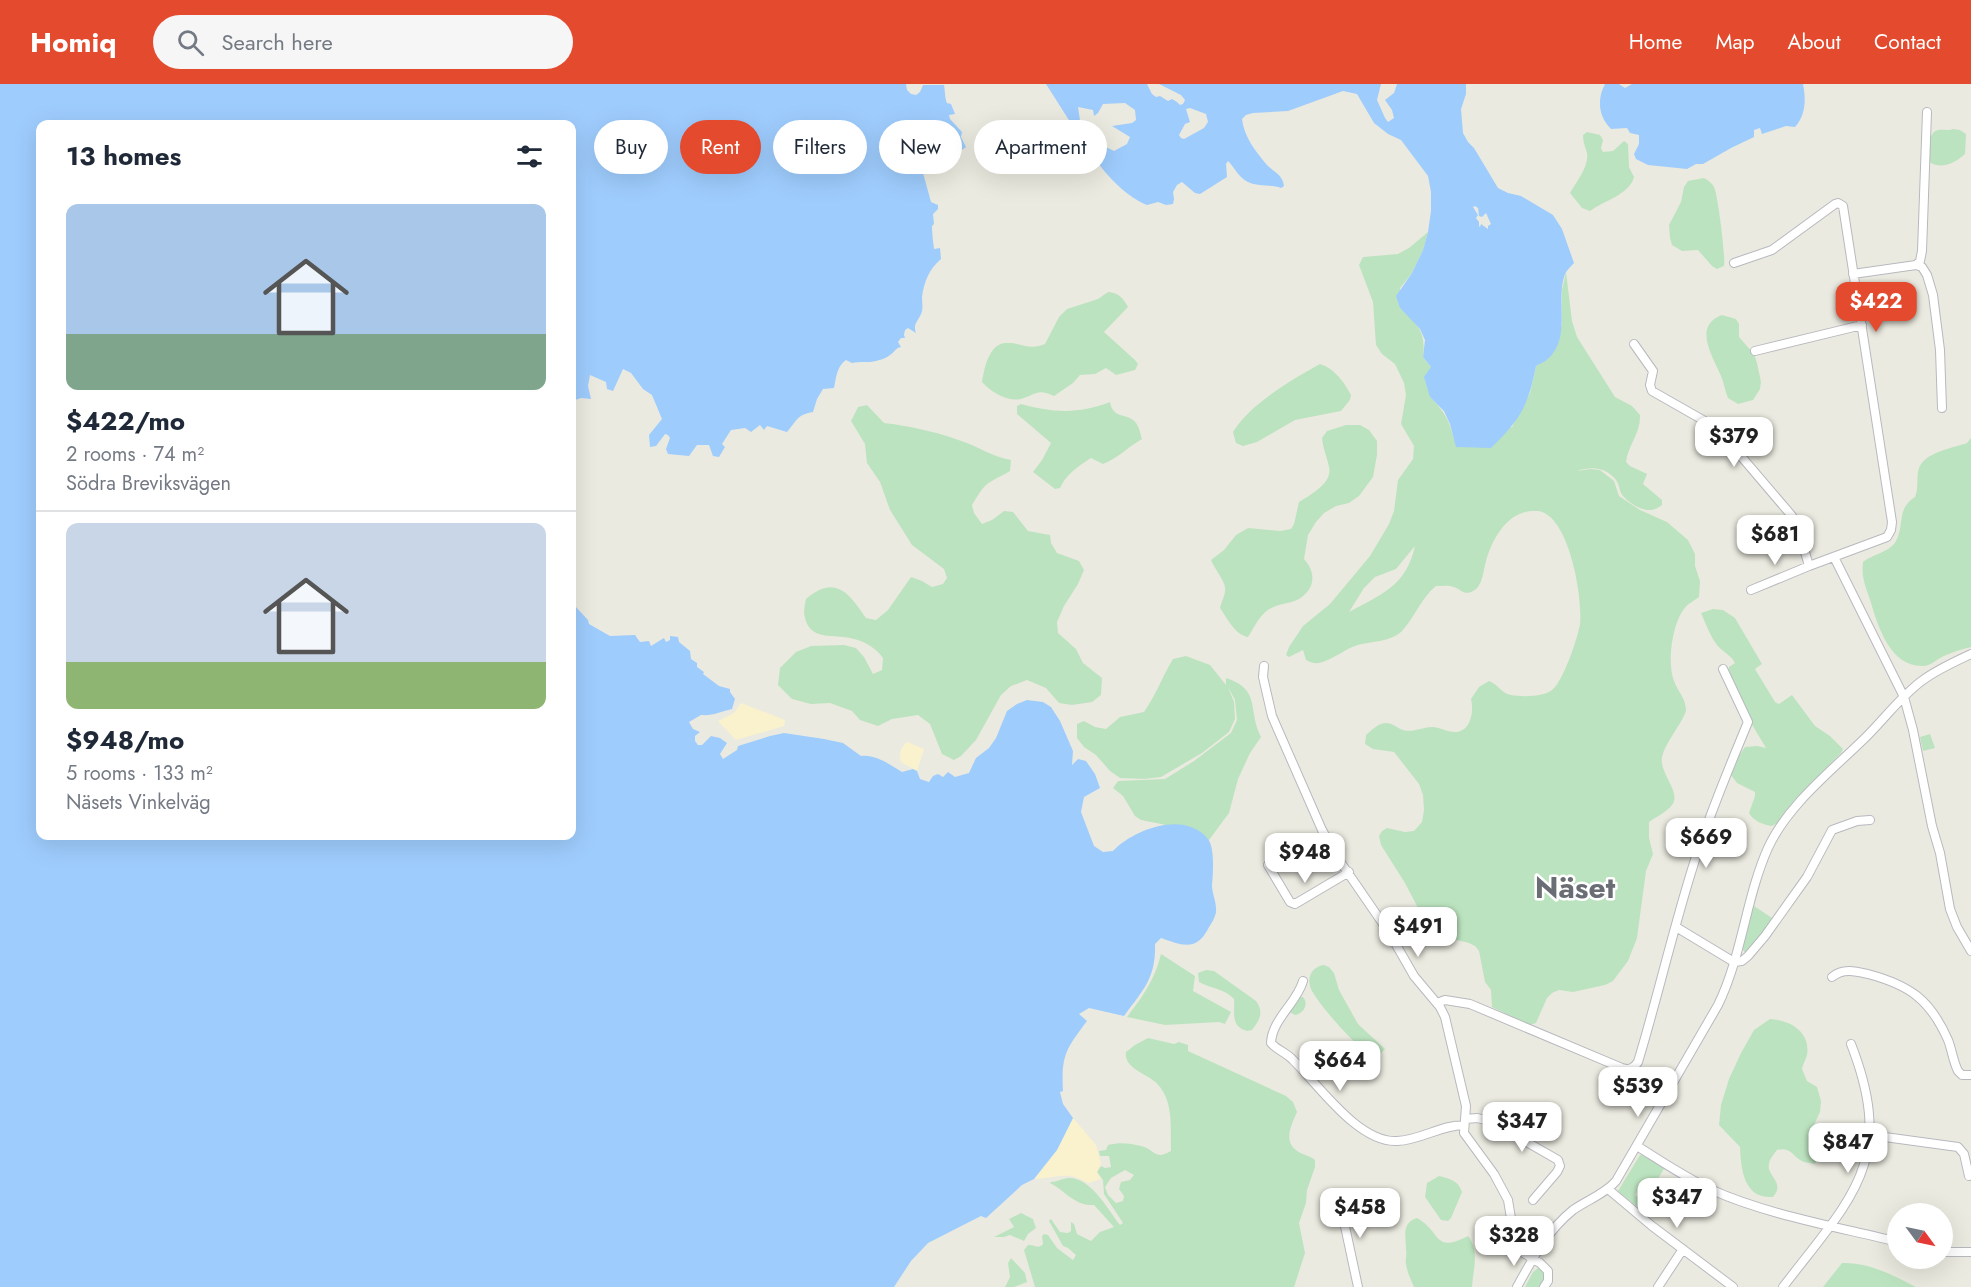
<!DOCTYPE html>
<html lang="en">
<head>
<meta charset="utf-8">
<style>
  body { margin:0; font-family:Jost,sans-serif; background:#f6f6f7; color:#1f2937; height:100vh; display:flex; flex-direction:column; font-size:22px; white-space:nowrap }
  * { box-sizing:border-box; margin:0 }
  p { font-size:20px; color:#747a83 }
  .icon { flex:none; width:33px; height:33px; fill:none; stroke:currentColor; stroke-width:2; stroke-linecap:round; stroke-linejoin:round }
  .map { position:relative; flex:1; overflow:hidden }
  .panel { position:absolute; left:36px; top:36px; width:540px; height:720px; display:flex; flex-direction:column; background:#fff; border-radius:12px; box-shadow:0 6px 24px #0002 }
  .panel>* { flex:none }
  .guide { position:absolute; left:594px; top:36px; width:570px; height:54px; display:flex; gap:12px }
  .needle { width:39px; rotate:123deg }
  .controls { position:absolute; left:1887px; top:1119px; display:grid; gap:12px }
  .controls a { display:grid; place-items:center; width:66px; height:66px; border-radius:50%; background:#fff; box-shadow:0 6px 24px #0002; font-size:30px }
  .price { position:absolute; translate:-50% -51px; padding:0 14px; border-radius:12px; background:#fff; color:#222; font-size:20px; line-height:39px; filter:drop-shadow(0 2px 3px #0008) }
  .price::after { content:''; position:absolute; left:50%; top:36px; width:18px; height:14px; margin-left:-9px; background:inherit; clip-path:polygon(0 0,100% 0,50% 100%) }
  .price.active { background:#e44a2d; color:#fff }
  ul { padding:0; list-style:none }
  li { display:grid; align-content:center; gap:12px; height:318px; padding:0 30px }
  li+li { border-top:2px solid #e0e1e3 }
  li span { display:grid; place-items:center; height:186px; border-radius:12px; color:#555 }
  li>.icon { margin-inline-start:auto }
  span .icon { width:108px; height:108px; fill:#fffc; stroke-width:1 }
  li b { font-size:26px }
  h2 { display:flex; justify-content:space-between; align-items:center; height:72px; padding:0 30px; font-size:26px }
  .tag { padding:0 21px; border-radius:27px; background:#fff; box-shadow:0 6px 24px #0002; font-size:21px; line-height:54px }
  .tag.active { background:#e44a2d; color:#fff }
  header { display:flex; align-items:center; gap:36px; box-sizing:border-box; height:84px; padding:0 30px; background:#e44a2d; color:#fff }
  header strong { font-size:28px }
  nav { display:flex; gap:33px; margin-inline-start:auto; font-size:21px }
  .search { width:420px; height:54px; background:#f6f6f7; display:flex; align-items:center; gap:15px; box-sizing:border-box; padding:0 21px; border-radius:33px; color:#747a83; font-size:22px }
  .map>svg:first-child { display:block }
  .green { fill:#bce3bf; fill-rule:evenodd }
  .sand { fill:#f9f2cd }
  .water { fill:#9eccfd; fill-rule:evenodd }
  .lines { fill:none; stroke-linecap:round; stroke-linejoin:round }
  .minor-casing { stroke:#b8b9bf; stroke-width:10 }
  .minor { stroke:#fff; stroke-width:8 }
  .labels { text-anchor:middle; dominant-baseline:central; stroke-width:5; stroke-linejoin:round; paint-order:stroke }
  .district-label { font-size:30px; font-weight:bold; fill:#6a6d73; stroke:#fff }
</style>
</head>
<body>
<header>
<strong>Homiq</strong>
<div class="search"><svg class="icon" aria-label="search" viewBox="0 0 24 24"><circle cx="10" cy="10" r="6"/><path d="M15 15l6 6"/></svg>Search here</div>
<nav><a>Home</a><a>Map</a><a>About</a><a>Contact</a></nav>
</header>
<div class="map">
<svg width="1971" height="1203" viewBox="0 0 1971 1203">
  <rect width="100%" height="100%" fill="#ebeae0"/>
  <path class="green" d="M1953,45L1960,46L1966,50L1965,70C1955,79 1942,86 1929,78C1928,70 1927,48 1938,46C1943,45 1947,47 1953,45Z
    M1587,48L1600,51L1603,56L1601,64L1603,68L1613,67L1624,57L1628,60L1629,83L1634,93C1630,110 1604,117 1590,127L1582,124L1570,109C1576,98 1589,83 1587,69C1585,62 1583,58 1583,51Z
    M1704,94C1709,97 1712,99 1714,103C1718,110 1726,177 1724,182L1717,185L1712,182L1698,166L1682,167L1672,161L1670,154L1669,141L1681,118L1684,103L1688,97Z
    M1428,148L1423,166L1412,189L1400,204V224C1418,242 1426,246 1423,273L1431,283L1430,313C1444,327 1449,335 1454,355L1512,343L1530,309L1536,282L1548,275L1562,241V206L1566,188L1572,237L1577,253L1615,313L1632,322L1640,331C1641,349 1628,361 1626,378L1630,382L1647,390L1643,400L1662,416V421C1650,432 1634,423 1624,413C1619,409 1620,401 1616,396C1606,383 1591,382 1577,387L1590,385L1600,386L1614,397L1619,412L1640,426L1667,438L1688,456L1695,470V482L1700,497L1699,513C1694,517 1687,520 1684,525C1672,540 1667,580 1674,597C1678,608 1686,614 1686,627C1680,643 1666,657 1662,673C1659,690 1682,708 1672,721C1669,726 1655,734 1649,738V754L1653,770L1646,787L1637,854L1628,877L1613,897L1605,901L1573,908L1559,906L1552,909L1547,914L1536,939L1529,941L1492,923L1491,906L1485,898L1479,867L1475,862L1469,859L1449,854L1426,833L1418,824L1405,799L1381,761L1379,752L1382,747L1387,744L1405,748L1414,747L1422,738L1424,726L1423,711L1419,700L1394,668L1373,665L1365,660L1366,651C1372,646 1378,639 1386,639C1393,639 1397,644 1403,646C1412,649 1423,643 1432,643C1439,643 1447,648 1455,648C1471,648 1474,627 1471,615L1479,603L1489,597C1498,600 1501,609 1511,611C1522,613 1543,613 1552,606C1563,598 1578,553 1580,540C1583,514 1569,429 1537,427C1509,425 1493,453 1486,477C1483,487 1483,504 1471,508C1464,511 1460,505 1454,503C1449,501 1442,502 1436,502C1421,514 1415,533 1402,547C1391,558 1372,557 1358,561C1344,565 1333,576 1319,579C1314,580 1310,578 1306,576L1303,566L1289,573L1286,571L1289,563L1303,542L1330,520L1370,472L1389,440L1394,427L1398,396L1413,375L1414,362L1401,340L1406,311L1404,299L1395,280L1382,270L1376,261L1373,218L1359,181L1363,173L1398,170L1409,164ZM1415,462C1406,502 1382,510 1349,528L1364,504L1375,493L1396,485Z
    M1108,208C1119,209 1123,214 1128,223L1104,248L1135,276L1138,280L1135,286L1116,291L1106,284L1095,290L1080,291L1073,299L1054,312C1036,304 1036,311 1021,315C1007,318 991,308 982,298C984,285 989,259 1006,259C1021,258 1028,267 1045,260L1059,233L1067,225L1098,215Z
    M1722,231L1736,235L1739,240V253L1754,270L1757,279L1761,298L1760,305L1753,316L1738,320L1728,314C1725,307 1724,299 1721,292C1713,273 1692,242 1722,231Z
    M1320,280C1334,284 1345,299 1351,311L1350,316L1341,327L1295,336L1257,358L1243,362L1236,359L1233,348C1250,320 1291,296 1320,280Z
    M1110,318C1113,334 1123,329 1133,336C1139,340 1140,349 1142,355C1128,363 1117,375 1103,380L1091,374C1079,382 1066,390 1060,404L1055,405L1033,388L1042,376L1051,359L1017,330V322L1021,320C1053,329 1079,330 1110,318Z
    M867,321L884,339C911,342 941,349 967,359C984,366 992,372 1011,376L1010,387C1004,391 998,393 992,397C983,401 977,413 972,421L974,429L982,440L992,436L1004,427L1013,428L1028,447L1050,451L1051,459L1057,469L1079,477L1084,486L1078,500L1064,522L1057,538L1058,549L1076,565L1083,579L1102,594L1101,611L1092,618L1072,621L1059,619L1046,604L1027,596L1011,602L1001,611L976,656L961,672L954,676L942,670L930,640L918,631L892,635L878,642L860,636L852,627L830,619L811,620L792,615L778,601L780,584L796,568L811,562L844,561L856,564L864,573L873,590L882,586L883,574C874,561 858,554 843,553C827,551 810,554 805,534C803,528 805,520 806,515C835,490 849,509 866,534L876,536L888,526L911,493L922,497L932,503L943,500L947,494L944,485L912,461L890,426L880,398L867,379L865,360L851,337L858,323Z
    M1346,341H1360L1369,346L1377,357V371L1373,393L1359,412L1349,419L1336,422L1324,429L1316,438L1308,451L1304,475C1316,488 1316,504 1299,515C1290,520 1278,519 1268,526C1259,532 1254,544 1248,553C1235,551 1227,534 1220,524C1221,518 1226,510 1225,504C1225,497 1214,484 1211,476L1224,466L1236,451L1248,444L1280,447L1291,445L1294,440L1299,418C1310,411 1333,399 1329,383C1327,373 1323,365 1322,354L1327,347Z
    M1971,354V563C1962,565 1953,568 1944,572C1937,575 1932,581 1924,582C1891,584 1878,543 1871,519C1866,503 1861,495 1863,478C1873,470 1890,468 1896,457C1905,440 1896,425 1915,413C1919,404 1916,393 1919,384C1925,368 1953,364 1967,359Z
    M1713,525L1723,526L1735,534L1762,580L1755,585L1775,618L1779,620L1792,611L1815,642L1830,652L1843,665L1841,669L1797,714L1777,739L1772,742C1764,741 1753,737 1749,729L1755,712V708L1737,699L1731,691L1737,675L1745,663L1757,662L1766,664L1748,634L1728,590L1729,583L1735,579C1731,571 1723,568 1717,561C1710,552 1706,540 1701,529Z
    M1186,572L1210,581L1226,601V594C1262,606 1247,626 1261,653L1250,669L1238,695L1229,729L1209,756L1184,741H1166L1141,736L1135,732L1123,712L1113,704L1118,697L1165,695L1194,677L1231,649L1237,636L1235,616L1228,603L1234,618L1235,635L1229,648L1202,669L1161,693L1144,695L1120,694L1110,687L1096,671L1084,663L1077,654V640L1084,637L1095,643L1106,645L1120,633L1144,628C1156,611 1162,593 1173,575Z
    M1930,650L1935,664L1923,667L1920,653Z
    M1754,822L1775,836L1747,869H1745L1741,862Z
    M1161,870L1195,892L1193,907L1231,928L1225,940L1219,938L1165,941L1127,933C1142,913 1155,896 1161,870Z
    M1324,881L1329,883L1334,889L1339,906L1358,940L1385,965L1380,970C1374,969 1368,967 1362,964C1351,957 1312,913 1310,902C1307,891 1314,882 1324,881Z
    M1206,886L1214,887L1256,917C1264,928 1260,936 1252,946L1247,947C1230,942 1235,929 1234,915C1224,904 1211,905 1199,898L1198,889Z
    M1299,913H1303C1309,920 1304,929 1295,931L1288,927Z
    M1770,935C1790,936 1811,948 1807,971C1806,975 1803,980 1802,985L1807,997L1817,1003L1821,1017L1820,1028L1814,1041L1823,1063L1815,1080C1811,1079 1807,1079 1804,1078C1792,1073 1792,1062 1777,1066C1774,1070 1769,1076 1769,1080C1766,1092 1786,1098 1773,1113C1744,1115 1741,1086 1740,1063L1719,1041L1721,1021L1729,995L1741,969L1754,946Z
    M1148,954L1174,960L1179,958L1188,961V967L1286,1012L1293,1018L1297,1028C1292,1040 1283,1056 1296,1066C1302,1071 1309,1071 1315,1076V1083L1307,1106L1306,1119L1299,1139L1305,1169L1294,1203H1035L1024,1166L1028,1161C1035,1160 1038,1166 1043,1160L1042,1152L1044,1150L1048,1151L1057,1164L1073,1176L1076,1171L1068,1164L1063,1162L1049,1137L1051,1135L1060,1148L1068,1149L1071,1147V1138L1074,1140L1077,1150L1091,1157L1100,1148L1114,1143L1094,1121C1074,1122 1066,1107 1050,1099L1051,1098C1057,1098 1063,1094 1069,1094C1092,1094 1108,1126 1120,1141L1123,1139L1104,1110L1103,1096L1097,1088L1101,1082L1105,1084L1111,1083L1109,1072H1100L1099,1067L1106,1066L1108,1061C1119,1058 1130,1059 1141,1062C1155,1065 1154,1077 1171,1067C1170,1046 1174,1021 1160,1003C1151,990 1123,986 1126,968L1135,961ZM1125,1086L1134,1091L1130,1096L1121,1098L1119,1105L1124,1112L1123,1117L1116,1119L1108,1111L1105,1103L1111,1094Z
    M1644,1070L1665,1083L1655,1100L1649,1097L1638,1105L1635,1111L1645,1118L1641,1126L1618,1107L1640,1071Z
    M1439,1092C1450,1095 1458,1096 1462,1108L1451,1134L1448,1137L1441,1136L1425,1113L1427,1099Z
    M1021,1129L1033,1135L1036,1144L1028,1150L1024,1157L1010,1151L1004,1153H994L1014,1143L1009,1135Z
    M1417,1134C1442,1148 1433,1170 1468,1152C1480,1167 1473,1185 1472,1203H1414C1411,1196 1407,1188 1406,1180C1405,1176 1407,1171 1406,1166C1406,1152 1401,1139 1417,1134Z
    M1011,1174L1025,1189L1027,1198L1014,1203H1005L1010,1193L1008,1179Z
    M1842,1179C1868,1178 1893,1191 1916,1203H1823Z
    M1538,1184L1545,1186L1544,1198L1539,1203H1525L1533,1188Z"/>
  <path class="sand" d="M741,619L785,636L784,642L736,656L718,637L734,629Z
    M907,658L924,665L917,687L901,678C899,670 900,664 907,658Z
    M1073,1034L1096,1061L1101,1080L1097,1088L1101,1095L1088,1099C1067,1086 1057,1094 1034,1095L1057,1066Z"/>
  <path class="water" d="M0,0H906L907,6L911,10L916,11L920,8L923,1H944C945,7 945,15 947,19L951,20L955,30L949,31L950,35L962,48L961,53L966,63C959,69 950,68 942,71L933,67L930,70L929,78L921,80L920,87L923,89L931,118L938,121V125L933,130L934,140L932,142C932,149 933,157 934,165L940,164L941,175C929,185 924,198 922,213C922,218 923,223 922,227C920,236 912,239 916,249L908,244L905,246L904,251L905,254H901L898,258L901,263C895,264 895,268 890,271C887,274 880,276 876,277C868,279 860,277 852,279L846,276C837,282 836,294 834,304L823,305L817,315L813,328C796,331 797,337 787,348L767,342L764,346L760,341L751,348L745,344L731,346L722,360L725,363L719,373L713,372L709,361H697L689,372L668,370L666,365L670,354L668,351L665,350L656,362L650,363L649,351L662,335L652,311L643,305L631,289L623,285L613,307L607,305L606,298L590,291L588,302L591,315L581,314L572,317V40H40V752H572V513L575,522L588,536L589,540L610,552L635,551L640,558L649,557L651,562L664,554L666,558L670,556V552L678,553L679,558L690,567L691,575L697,579V583L704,588L703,590L719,602L730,605V608L735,615L732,625C720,628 713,632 701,631L689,638L693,645L700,648L695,652V657L698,661H702L711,652L720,654L727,659L720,670L723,675L737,666L738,662L770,652L784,649L824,655L843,659L861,672C876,670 890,681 902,688L913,685L917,687L920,695L929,698L933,692L938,690L943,693L948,688L955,693L969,689L976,674L989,664L996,654L1007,627L1017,620L1027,616L1043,618L1051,623L1060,637L1073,667L1072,681L1078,675L1086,677L1095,690L1100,704L1084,713L1081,728L1094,762L1103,768L1113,767C1134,745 1185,726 1208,755C1215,764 1213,790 1212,801C1212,810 1217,819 1216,828C1215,834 1211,840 1208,845C1196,868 1181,861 1161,854L1155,860C1156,894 1144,905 1124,932L1089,924L1079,930L1087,937C1066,965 1061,971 1063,1007L1060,1008L1063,1020L1073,1034L1057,1066L1034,1095L1022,1101L986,1134L981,1132L928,1159L911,1177L894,1203H0Z
    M1046,0H1147L1152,10L1156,13L1160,12L1168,17L1172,15L1177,18L1180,21L1183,20L1185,16L1181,11L1159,0H1381L1377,16L1385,34L1388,38L1394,34L1392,26L1385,16L1394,9L1397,0H1466V10L1461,25L1463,49L1468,58L1474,64L1498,104L1508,109L1521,112L1553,131L1562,145L1574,179C1571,182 1567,186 1565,190C1555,216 1572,253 1548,275C1545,278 1539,280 1536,282C1528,322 1521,335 1491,364L1456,363L1450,340L1444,327L1430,313L1424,293L1431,283L1423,273L1425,256L1420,245L1400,224L1396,212L1412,189L1423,166L1428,148L1431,127V108L1428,92L1401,56L1388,50L1374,39L1357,10L1343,7L1288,27L1253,29L1246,31L1242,35C1244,53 1256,68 1267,81C1274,88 1283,91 1284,102L1281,104C1270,100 1258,103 1248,98C1239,94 1235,84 1228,77L1226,80L1227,93L1200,110L1195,109L1182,98L1177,101L1173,108L1174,115L1173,120L1166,121L1158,118L1147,121C1122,111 1101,85 1087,63L1090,55L1114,67L1127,60L1130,53L1112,42L1132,39L1136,36L1135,26L1125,19L1103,20L1098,29L1094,32L1093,26L1078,23L1081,43L1074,44ZM1190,24L1206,30L1208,38L1204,44L1184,55L1181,54L1179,51L1185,40L1190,38L1186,25ZM1475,122L1478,124L1479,132L1482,133L1486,129L1491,140L1488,142V145L1481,140L1480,143L1479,142V138L1476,134L1478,131L1473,123Z
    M1605,0H1619L1625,4L1632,0H1803C1806,15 1806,31 1795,43L1786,42L1762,50L1760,44L1754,46V53L1731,64L1703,80H1696L1687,85L1648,81L1636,75L1634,70L1639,60V51L1630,49L1627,44L1611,45C1598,32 1597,15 1605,0Z"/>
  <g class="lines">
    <defs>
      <path id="minor" d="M1916,181L1920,177L1922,167L1927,28
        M1853,190L1916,181L1922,183L1927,191L1933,211L1940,266L1942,324
        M1634,260L1653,287L1650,301L1652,307L1717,344L1792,432L1798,444L1809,482L1887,453L1891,446L1892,438L1843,122L1838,119L1835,120L1772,166L1734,179
        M1755,267L1862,241
        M1834,473L1904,613L1913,646L1932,742L1940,769L1950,825L1957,843L1971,867
        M1751,506L1809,482
        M1264,582L1263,593L1272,632L1322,746L1337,773L1390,850L1414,892L1440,923L1445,933L1466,1022L1464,1049L1494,1090L1508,1116L1515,1159L1522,1168L1540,1179L1548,1187V1197L1544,1203
        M1268,781L1290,818L1295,820L1349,788
        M1676,843L1734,878
        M1734,878L1742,877L1748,872L1765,852L1807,793L1832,746L1857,737L1870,736
        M1832,893C1843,884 1855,887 1868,890C1909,901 1930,915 1948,956C1952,966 1953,977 1958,987L1962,991H1971
        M1303,897C1297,919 1272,935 1271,959C1277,966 1287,969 1293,976C1318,1000 1358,1059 1397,1057C1421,1056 1441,1041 1464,1041
        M1437,919L1445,916L1470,920L1622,984C1629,986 1633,985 1638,978C1658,912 1673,845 1694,779C1709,731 1729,684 1748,638L1723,585
        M1466,1035L1477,1034L1490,1037L1558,1076L1560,1082L1557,1088L1533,1116
        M1870,1051L1958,1063L1964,1070L1969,1092
        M1637,1062C1661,1077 1686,1094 1712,1106C1768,1131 1838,1143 1898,1158
        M1608,1105L1652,1142L1733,1203
        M1341,1110L1343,1133L1358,1203
        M1942,1168H1971
        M1517,1203C1533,1174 1547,1147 1573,1126C1587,1116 1605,1110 1616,1097L1718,921C1742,872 1746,813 1768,764C1788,720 1834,685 1868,651C1886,633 1902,611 1923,596C1938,585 1954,578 1971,570
        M1658,1203L1683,1165
        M1783,1203C1851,1114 1897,1078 1851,960"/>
    </defs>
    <use href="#minor" class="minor-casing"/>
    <use href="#minor" class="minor"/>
  </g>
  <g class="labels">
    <g class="district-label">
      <text x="1575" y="803">Näset</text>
    </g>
  </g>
</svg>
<div class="controls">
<a><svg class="needle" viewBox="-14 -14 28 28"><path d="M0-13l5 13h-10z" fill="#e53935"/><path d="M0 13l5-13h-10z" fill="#747a83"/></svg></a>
</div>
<b class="price active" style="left:1876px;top:249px">$422</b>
<b class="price" style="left:1734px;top:384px">$379</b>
<b class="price" style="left:1775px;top:482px">$681</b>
<b class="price" style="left:1706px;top:785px">$669</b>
<b class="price" style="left:1305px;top:800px">$948</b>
<b class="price" style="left:1418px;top:874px">$491</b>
<b class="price" style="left:1340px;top:1008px">$664</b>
<b class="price" style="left:1638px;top:1034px">$539</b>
<b class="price" style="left:1522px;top:1069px">$347</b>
<b class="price" style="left:1848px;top:1090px">$847</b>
<b class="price" style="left:1677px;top:1145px">$347</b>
<b class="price" style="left:1360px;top:1155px">$458</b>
<b class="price" style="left:1514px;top:1183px">$328</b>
<div class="guide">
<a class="tag">Buy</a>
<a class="tag active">Rent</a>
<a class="tag">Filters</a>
<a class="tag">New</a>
<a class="tag">Apartment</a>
</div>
<section class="panel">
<h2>13 homes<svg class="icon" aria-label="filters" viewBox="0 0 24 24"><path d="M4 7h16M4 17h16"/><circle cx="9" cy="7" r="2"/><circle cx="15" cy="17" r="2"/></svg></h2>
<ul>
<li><span style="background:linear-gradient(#a9c7e8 70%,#7fa58c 0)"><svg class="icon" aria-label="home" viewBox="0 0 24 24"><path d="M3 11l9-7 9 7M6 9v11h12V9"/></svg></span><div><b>$422/mo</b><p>2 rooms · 74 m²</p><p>Södra Breviksvägen</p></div></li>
<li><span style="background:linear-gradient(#c9d6e8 75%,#8fb573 0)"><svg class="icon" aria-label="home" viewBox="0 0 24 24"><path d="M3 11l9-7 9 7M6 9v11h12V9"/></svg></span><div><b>$948/mo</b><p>5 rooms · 133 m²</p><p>Näsets Vinkelväg</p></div></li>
</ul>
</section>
</div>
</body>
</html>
